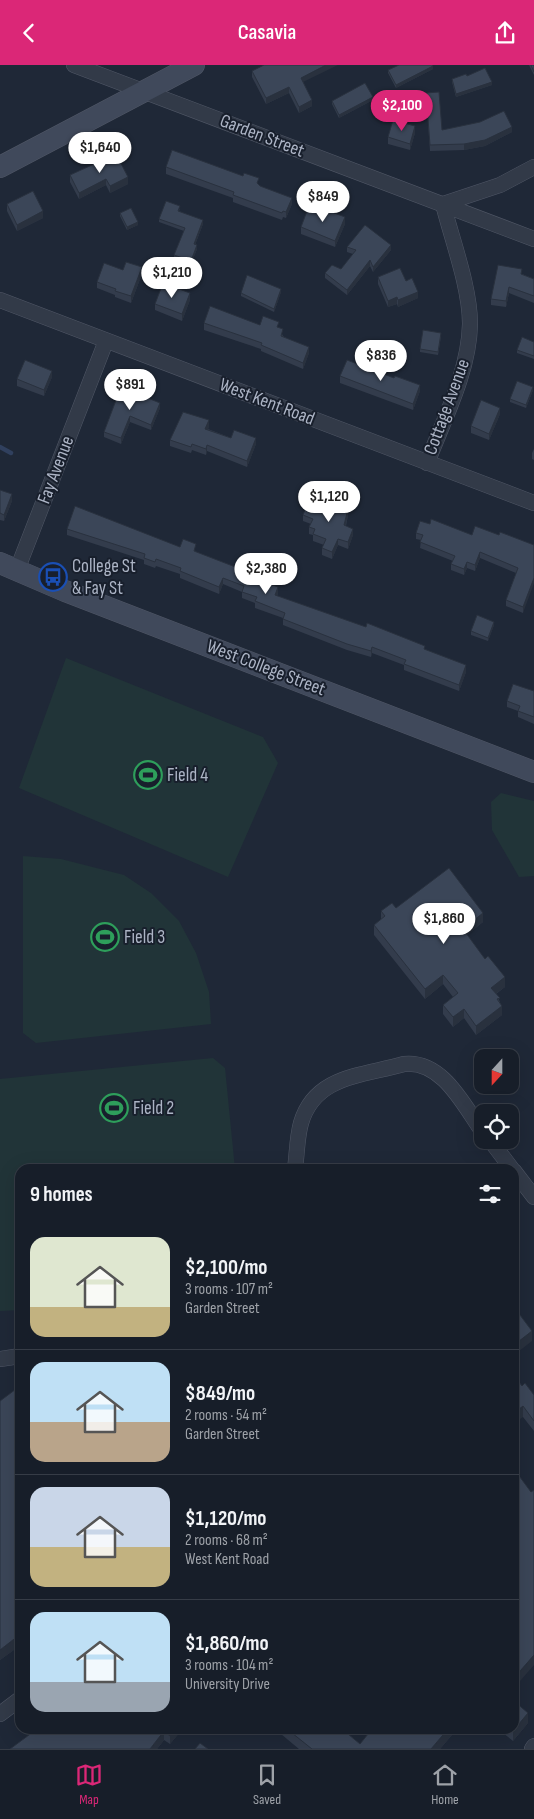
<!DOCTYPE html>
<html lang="en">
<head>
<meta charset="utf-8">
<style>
  body { margin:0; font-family:"Sofia Sans Condensed",sans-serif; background:#242b35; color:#f1f3f6; height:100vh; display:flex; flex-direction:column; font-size:19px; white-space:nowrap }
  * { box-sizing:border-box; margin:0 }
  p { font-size:16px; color:#9ea2a8 }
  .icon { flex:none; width:28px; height:28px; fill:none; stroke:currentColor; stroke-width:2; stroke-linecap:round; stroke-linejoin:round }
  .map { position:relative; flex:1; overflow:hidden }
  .panel { position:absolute; left:15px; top:1099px; width:504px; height:570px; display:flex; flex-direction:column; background:#171e29; border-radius:15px; box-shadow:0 5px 20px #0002,0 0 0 1px #363c46 }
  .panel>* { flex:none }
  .needle { width:32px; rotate:201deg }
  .fabs { position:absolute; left:474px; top:984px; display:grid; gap:10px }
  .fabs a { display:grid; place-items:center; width:45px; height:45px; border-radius:10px; background:#171e29; box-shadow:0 5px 20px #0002,0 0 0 1px #363c46; font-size:25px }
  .price { position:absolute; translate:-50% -42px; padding:0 11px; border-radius:18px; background:#fff; color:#222; font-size:16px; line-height:32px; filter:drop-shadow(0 1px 2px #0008) }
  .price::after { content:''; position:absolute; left:50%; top:30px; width:15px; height:11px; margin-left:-8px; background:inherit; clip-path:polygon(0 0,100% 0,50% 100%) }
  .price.on { background:#db2777; color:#fff }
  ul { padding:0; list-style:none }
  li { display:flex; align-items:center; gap:15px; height:125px; padding:0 15px }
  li+li { border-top:1px solid #363c46 }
  li span { display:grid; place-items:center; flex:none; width:140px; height:100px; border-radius:15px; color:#555 }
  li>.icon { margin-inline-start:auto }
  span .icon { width:60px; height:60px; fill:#fffc; stroke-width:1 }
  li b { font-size:21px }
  h2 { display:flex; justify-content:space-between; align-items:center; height:60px; padding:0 15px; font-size:21px }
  header { display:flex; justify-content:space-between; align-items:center; height:65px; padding:0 15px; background:#db2777; color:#fff; font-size:22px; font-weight:600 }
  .dock { display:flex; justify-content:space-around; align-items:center; height:70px; border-top:1px solid #363c46; background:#171e29; font-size:14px; color:#9ea2a8 }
  .dock a { display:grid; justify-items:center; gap:2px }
  .dock .on { color:#db2777 }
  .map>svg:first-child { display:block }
  .green { fill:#213438 }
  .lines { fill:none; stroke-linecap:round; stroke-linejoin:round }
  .stream { stroke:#30405e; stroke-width:4.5 }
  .street-casing { stroke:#505766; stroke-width:16 }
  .secondary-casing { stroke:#505766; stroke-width:22 }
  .street { stroke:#323a48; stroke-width:15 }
  .secondary { stroke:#40495b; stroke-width:21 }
  .wall { fill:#333c4c }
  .shaded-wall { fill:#29313e }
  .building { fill:#3b4658; stroke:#29313e }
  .labels { text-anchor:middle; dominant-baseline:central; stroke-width:4; stroke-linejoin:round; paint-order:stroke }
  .street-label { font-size:19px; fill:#acb4c5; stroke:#181f2c }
  .poi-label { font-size:19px; fill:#acb4c5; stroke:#181f2c; text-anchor:start }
</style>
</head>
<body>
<header><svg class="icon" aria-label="back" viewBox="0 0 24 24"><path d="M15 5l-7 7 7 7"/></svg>Casavia<svg class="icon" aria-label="share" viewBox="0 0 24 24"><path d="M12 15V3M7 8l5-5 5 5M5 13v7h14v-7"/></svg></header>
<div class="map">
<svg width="534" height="1684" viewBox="0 0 534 1684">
  <rect width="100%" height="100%" fill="#1f2837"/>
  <path class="green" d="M66,593L263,672L278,698L228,812L19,723Z
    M501,728L534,736V811L519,812L492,765L491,737Z
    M23,791L61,794L124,810L151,828L179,856L196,888L209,927L211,959L36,978L23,968Z
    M213,993L225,1003L235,1104H20V1245L0,1246V1014Z"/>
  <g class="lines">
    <path class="stream" d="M0,382L11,388"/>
    <defs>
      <path id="street" d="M74,0L534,174
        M0,235L534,438
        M427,398C444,354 469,307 470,259C470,222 452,175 443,139L500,120L534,102
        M17,505L106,276
        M490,1075L512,1104
        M295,1104C297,1089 297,1072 301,1058C315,1010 363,1011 404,999C442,995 463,1039 482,1066
        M514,1106L534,1132
        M0,1294L20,1291
        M0,1649L20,1634
        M532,1684L534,1681"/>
      <path id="secondary" d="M0,102L194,0
        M0,498L65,526L534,707"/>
    </defs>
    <use href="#street" class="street-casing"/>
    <use href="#secondary" class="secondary-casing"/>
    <use href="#street" class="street"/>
    <use href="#secondary" class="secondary"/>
  </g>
  <path class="wall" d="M529,0H534V10Z
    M433,4L396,23L388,8V5Z
    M252,6L303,17L312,41L299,48L289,28L266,39L252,12Z
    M467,11L492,20L456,32L452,17V14Z
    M426,28L442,65L512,67L485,81L464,85L430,86Z
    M373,35L339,53L332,39V36Z
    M415,68L410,85L388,79V72Z
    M116,89L128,119L110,128L106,120L79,134L70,117V110Z
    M166,102L259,120L292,139L286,153L283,152L282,155L233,137V133L166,109Z
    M7,139L43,153L17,166L7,146Z
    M180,144L179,146L203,159L195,180L197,184L191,199L174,193V190L184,166L159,157V154Z
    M120,148L138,160L127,165L120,151Z
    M345,159L335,182L301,169V162Z
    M347,182L391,185L373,207L370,201L347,230L325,213V208L341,204L353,189L347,187Z
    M123,205L142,209L131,238L115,232V230L97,223V217Z
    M522,209L534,214V238L509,228L506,242L491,240V234Z
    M378,212L418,233L398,242L397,239L388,242L378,219Z
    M281,227L274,247L241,231V228Z
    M190,235L182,256L155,245V239Z
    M204,258L260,260L279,263L283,271L309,288L303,304L261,286V284L204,265Z
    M441,271L438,290L420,287V284Z
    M534,277V294L517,288V285Z
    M340,311L420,326L413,345L340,318Z
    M52,312L44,331L17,321V314Z
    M121,322L160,343L151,365L130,357L121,379L104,372V367Z
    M533,325L526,343L510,337V334Z
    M500,349L489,375L471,368V361Z
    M209,362L208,364L231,373L256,379L247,402L207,386L206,390L192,385L191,388L170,381V375Z
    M534,384V395L532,394V388Z
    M0,425L12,436L4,456L0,455Z
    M317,442L348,450L346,461L353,470L348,484L338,480L332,494L322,490V483L324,480L313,476V470L309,469V462L311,459L303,456V450Z
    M430,459L472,470H499L534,480L523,548L506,541V535L516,508L480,493L475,506L467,503L464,510L451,505V499L453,496L420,483L421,475L416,474V468Z
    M67,464L180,482L196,486V487L238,507L278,528L277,531L425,584L466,607L459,626L404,605V600L372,588L371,592L347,585L283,560V553L255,543V538L242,533V527L223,519L219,529L180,513V509L156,501L155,503L144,499V495L67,470Z
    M494,560L488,576L471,570V566Z
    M534,626V659L518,652V646L507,642V636Z
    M396,843L483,857L467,870L505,922L496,929L500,937L502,950L476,970L464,953L453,962L443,949V940L453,932L443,919L425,934L374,870V860L381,854V846Z
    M20,1321V1585L18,1582L0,1595Z
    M522,1321L534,1330V1366L523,1352Z
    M528,1658L513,1676L498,1664H514Z
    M180,1664V1667L170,1679L164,1675L157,1684H10Z
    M275,1664H342L360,1679L372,1664H457L440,1684H299Z"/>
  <path class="shaded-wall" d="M326,0H338L301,18V13Z
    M433,1V4L396,23V20Z
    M492,17V20L456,32V29Z
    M289,22V28L266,39V33Z
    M373,32V35L339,53V50Z
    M312,35V41L299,48V42Z
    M415,61V68L410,85V79Z
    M512,62V67L485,81L464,85V79Z
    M128,112V119L110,128V121Z
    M106,114V120L79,134V128Z
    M292,133V139L286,153V147Z
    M43,146V153L17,166V160Z
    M345,152V159L335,182V176Z
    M203,155V159L194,182V179Z
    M138,157V160L127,165V162Z
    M197,180V184L191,199V196Z
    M391,180V185L373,207V202Z
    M370,195V201L347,230V225Z
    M142,202V209L131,238V231Z
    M509,222V228L506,242V236Z
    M281,224V227L274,247V244Z
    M418,227V233L398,242V235Z
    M190,228V235L182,256V249Z
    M397,232V239L388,242V236Z
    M309,282V288L303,304V298Z
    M52,306V312L44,331V325Z
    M420,320V326L413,345V339Z
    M533,322V325L526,343V340Z
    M160,338V343L151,365V360Z
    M500,343V349L489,375V369Z
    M130,351V357L121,379V373Z
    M209,355V362L205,370V364Z
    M256,373V379L247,402V396Z
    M207,380V386L206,390V384Z
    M12,429V436L4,456V450Z
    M348,444V450L344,466V460Z
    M353,464V470L348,484V477Z
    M338,474V480L332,494V487Z
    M480,487V493L475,506V500Z
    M467,497V503L464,510V504Z
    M223,513V519L219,529V522Z
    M534,513V518L523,548V542Z
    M278,522V528L275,536V530Z
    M494,557V560L488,576V573Z
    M372,582V588L371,592V586Z
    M466,600V607L459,626V620Z
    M483,848V857L463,873V864Z
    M443,910V919L425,934V924Z
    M505,912V922L491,932V923Z
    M502,941V950L476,970V961Z
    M464,944V953L453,962V952Z
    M532,1266V1276L514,1290V1280Z
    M523,1341V1352L514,1358V1348Z
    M18,1571V1582L0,1595V1585Z
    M534,1590V1600L514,1623V1613Z
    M528,1648V1658L513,1676V1666Z
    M176,1664H180V1667L170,1679V1671Z
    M448,1664H457L440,1684H431Z
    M164,1666V1675L157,1684H150Z"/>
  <path class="building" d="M264,0H326L301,13L312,35L299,42L289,22L266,33L252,6Z
    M399,0H432L433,1L396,20L388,5Z
    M531,0H534V7Z
    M485,3L492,17L456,29L452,14L466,9L467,11Z
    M365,18L373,32L339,50L332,36Z
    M439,27L442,65L480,57L504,46L512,62L485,75L464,79L430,80L426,28Z
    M393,55L415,61L410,79L388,72Z
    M172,85L243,111L244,108L259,113L257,118L260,121L292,133L286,147L283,146L282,148L233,130L234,127L166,102Z
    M116,89L128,112L110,121L106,114L79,128L70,110Z
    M33,126L43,146L17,160L7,139Z
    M166,136L180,141L178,146L203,155L194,179L197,180L191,196L174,190L185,163L159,154Z
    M313,140L345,152L335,176L301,162L307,146L311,147Z
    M131,143L138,157L127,162L120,148Z
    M365,160L391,180L373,202L370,195L347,225L325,208L332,200L341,204L356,185L347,182Z
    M126,197L142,202L131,231L115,226L116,224L97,217L104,198L123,205Z
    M498,200L522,204L521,209L534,214V231L509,222L506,236L491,234Z
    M400,203L406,216L412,213L418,227L398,235L397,232L388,236L378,212Z
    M247,210L281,224L274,244L241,228Z
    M163,218L190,228L182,249L155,239Z
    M210,241L260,260L263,251L279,257L277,262L283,264L281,271L309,282L303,298L261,280L262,278L204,258Z
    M423,265L441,268L438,287L420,284Z
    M522,272L534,277V291L517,285Z
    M25,295L52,306L44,325L17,314Z
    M347,295L394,313L395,311L420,320L413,339L340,311Z
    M517,316L533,322L526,340L510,334Z
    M121,322L160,338L151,360L130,351L121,373L104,367Z
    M481,335L500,343L489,369L471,361Z
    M183,347L209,355L205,364L231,373L234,365L256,373L247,396L207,380L206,384L192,379L191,382L170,375Z
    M0,425L12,429L4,450L0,448Z
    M325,434L348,444L344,460L353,464L348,477L338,474L332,487L322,483L326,474L313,469L315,464L309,462L313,454L303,450L307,439L317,442L318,438L322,440Z
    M75,441L180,482L183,474L196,479L194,486L238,503L236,506L278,522L275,530L366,562L367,558L425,581L424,584L466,600L459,620L404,599L406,595L372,582L371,586L347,579L283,554L285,548L255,536L257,532L242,527L244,521L223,513L219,522L180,506L181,503L156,494L155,497L144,493L145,489L67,464Z
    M431,454L472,470L475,461L499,470L500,467L534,480V513L523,542L506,535L518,503L480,487L475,500L467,497L464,504L451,499L455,491L420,477L423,470L416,468L420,456L430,459Z
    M477,550L494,557L488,573L471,566Z
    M513,619L534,626V652L518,646L520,641L507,636Z
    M449,803L483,848L463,864L485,894L488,891L505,912L491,923L500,933L497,934L502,941L476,961L464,944L453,952L443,940L458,928L443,910L425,924L374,860L385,851L381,846L392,838L396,843Z
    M514,1242L532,1266L514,1280Z
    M514,1310L522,1321L525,1318L534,1330V1356L523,1341L514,1348Z
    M20,1321V1575L18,1571L0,1585V1336Z
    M514,1404L531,1427L534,1425V1590L514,1613Z
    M514,1636L528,1648L513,1666L510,1664H514Z
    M37,1664H176L170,1671L164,1666L150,1684H10Z
    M287,1664H342L360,1679L372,1664H448L431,1684H312Z
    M200,1678L208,1684H195Z"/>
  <defs>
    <symbol id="bus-ring" viewBox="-11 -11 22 22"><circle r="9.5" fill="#181f2c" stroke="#1a4fb4" stroke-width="1.5"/><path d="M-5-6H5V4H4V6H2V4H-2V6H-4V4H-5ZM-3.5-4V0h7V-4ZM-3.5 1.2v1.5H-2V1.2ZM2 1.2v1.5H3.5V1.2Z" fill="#1a4fb4"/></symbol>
    <symbol id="stadium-ring" viewBox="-11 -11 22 22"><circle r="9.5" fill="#181f2c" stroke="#2e9e5b" stroke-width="1.5"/><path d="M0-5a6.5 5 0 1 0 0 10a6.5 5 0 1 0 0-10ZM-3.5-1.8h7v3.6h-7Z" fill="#2e9e5b"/></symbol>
  </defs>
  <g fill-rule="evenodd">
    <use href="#bus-ring" x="37" y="496" width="32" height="32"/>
    <use href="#stadium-ring" x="132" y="694" width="32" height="32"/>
    <use href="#stadium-ring" x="89" y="856" width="32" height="32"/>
    <use href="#stadium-ring" x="98" y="1027" width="32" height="32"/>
  </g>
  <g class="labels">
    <g class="street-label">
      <text transform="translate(262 71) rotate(21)">Garden Street</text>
      <text transform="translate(267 337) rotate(21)">West Kent Road</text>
      <text transform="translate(447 342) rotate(-70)">Cottage Avenue</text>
      <text transform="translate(56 405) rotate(-69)">Fay Avenue</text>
      <text transform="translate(266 603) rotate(21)">West College Street</text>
    </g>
    <g class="poi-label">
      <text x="72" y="501">College St<tspan x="72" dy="22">&amp; Fay St</tspan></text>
      <text x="167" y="710">Field 4</text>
      <text x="124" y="872">Field 3</text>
      <text x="133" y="1043">Field 2</text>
    </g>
  </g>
</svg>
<div class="fabs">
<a><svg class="needle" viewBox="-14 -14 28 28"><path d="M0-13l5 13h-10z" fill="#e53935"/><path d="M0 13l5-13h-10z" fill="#9ea2a8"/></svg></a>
<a><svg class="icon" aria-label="locate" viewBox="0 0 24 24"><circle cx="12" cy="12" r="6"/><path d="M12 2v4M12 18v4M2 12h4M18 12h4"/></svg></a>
</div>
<b class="price on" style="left:402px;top:67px">$2,100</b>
<b class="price" style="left:100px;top:109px">$1,640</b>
<b class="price" style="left:323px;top:158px">$849</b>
<b class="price" style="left:172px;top:234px">$1,210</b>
<b class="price" style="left:381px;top:317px">$836</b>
<b class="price" style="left:130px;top:346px">$891</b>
<b class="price" style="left:329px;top:458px">$1,120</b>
<b class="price" style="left:266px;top:530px">$2,380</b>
<b class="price" style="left:444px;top:880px">$1,860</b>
<section class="panel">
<h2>9 homes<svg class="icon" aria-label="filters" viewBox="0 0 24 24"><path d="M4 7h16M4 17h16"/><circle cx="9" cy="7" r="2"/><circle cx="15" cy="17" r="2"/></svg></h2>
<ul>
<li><span style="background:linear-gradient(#dfe7d0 70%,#c2b280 0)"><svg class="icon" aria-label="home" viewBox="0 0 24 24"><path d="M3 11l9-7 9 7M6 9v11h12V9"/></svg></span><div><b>$2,100/mo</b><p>3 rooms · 107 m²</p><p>Garden Street</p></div></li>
<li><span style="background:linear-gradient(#bfe0f5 60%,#b9a48a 0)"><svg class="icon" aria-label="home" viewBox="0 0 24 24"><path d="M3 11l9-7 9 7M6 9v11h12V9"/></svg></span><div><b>$849/mo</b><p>2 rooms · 54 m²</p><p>Garden Street</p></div></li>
<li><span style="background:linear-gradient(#c9d6e8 60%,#c2b280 0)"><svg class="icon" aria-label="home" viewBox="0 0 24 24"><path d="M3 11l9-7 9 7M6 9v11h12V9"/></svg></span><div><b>$1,120/mo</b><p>2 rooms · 68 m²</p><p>West Kent Road</p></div></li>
<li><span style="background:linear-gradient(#bfe0f5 70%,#9aa5b1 0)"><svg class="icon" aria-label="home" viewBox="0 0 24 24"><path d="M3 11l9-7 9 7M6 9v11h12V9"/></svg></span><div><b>$1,860/mo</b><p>3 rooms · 104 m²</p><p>University Drive</p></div></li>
</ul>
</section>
</div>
<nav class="dock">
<a class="on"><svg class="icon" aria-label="map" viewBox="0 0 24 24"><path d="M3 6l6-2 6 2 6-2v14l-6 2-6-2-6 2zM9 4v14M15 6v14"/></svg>Map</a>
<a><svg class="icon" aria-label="saved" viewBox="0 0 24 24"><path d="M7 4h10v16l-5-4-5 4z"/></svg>Saved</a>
<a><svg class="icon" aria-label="home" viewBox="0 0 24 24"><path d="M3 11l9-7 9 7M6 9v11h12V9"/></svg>Home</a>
</nav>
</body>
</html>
